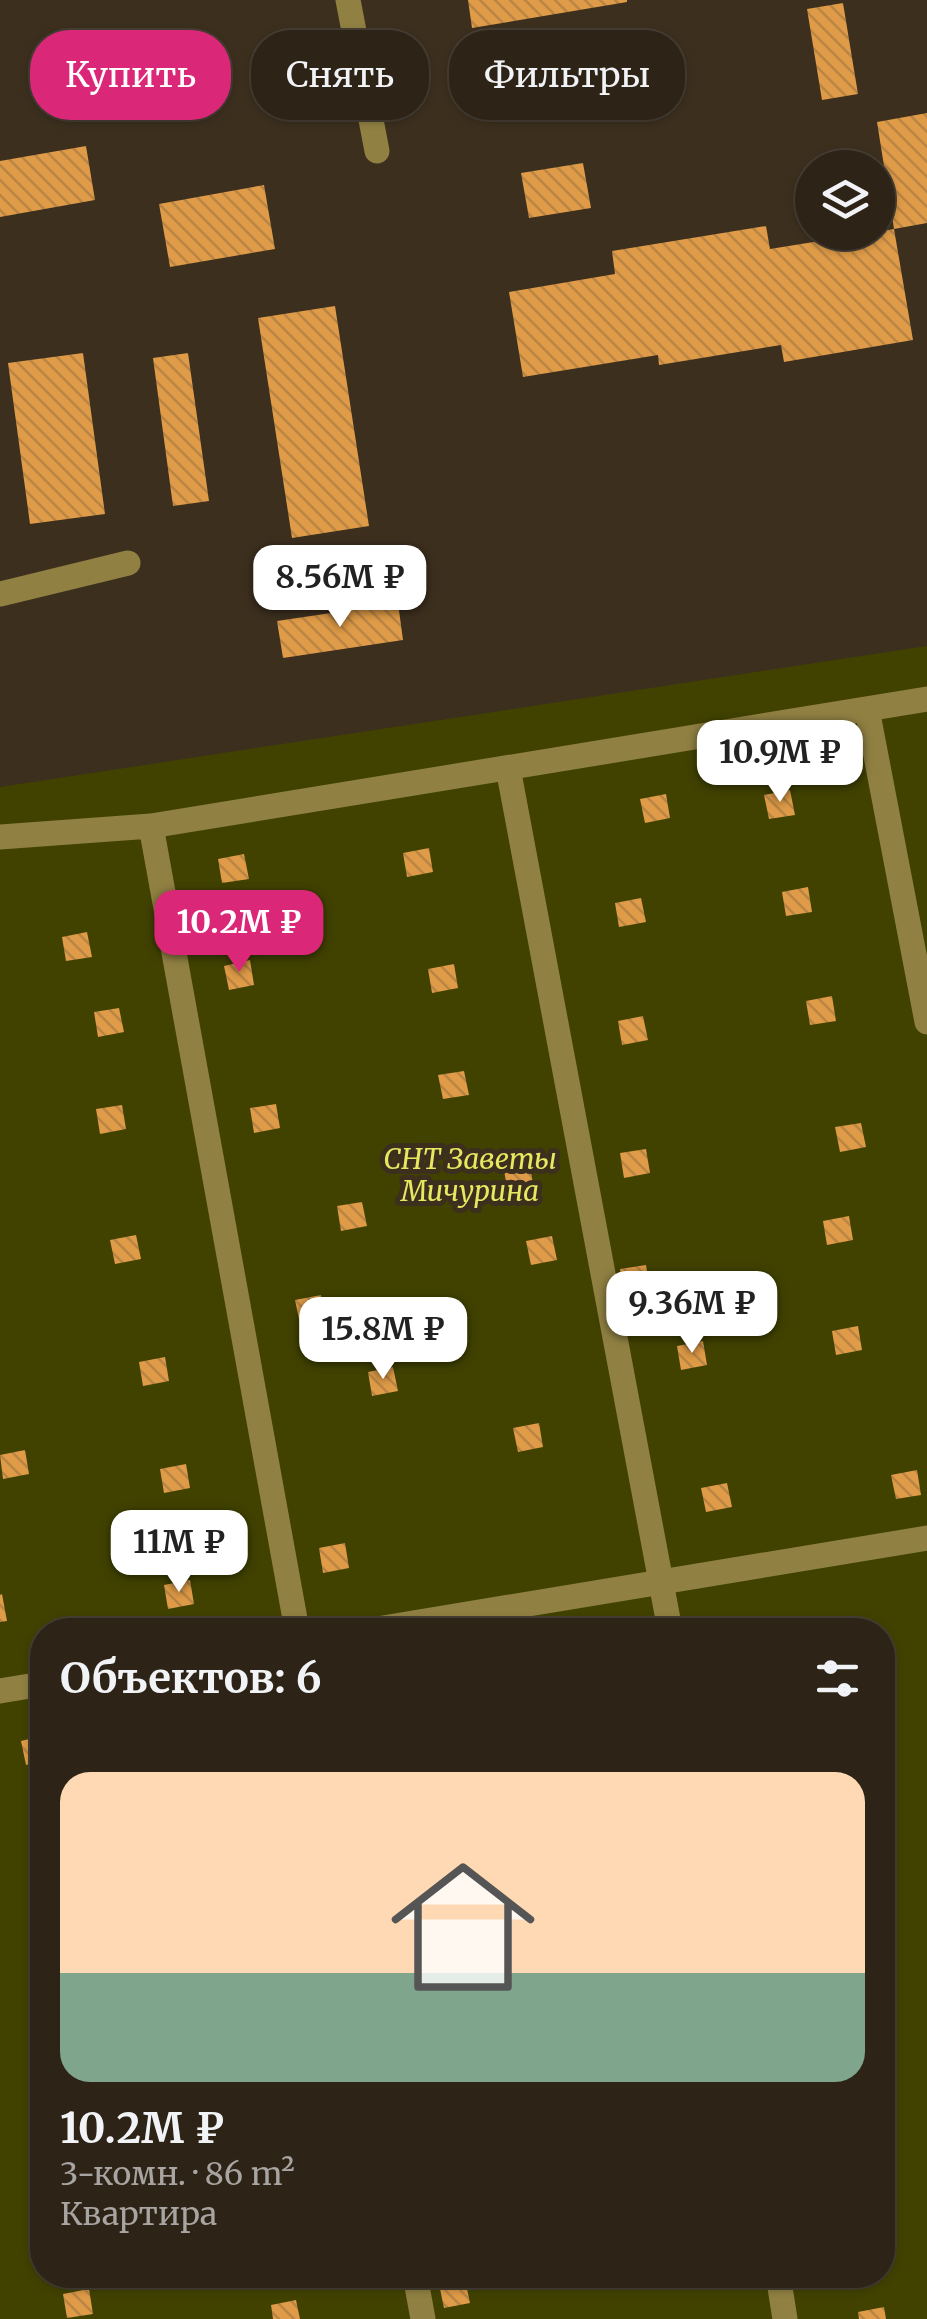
<!DOCTYPE html>
<html lang="ru">
<head>
<meta charset="utf-8">
<style>
  body { margin:0; font-family:Merriweather,serif; background:#352b1f; color:#f1f3f6; height:100vh; display:flex; flex-direction:column; font-size:38px; white-space:nowrap }
  * { box-sizing:border-box; margin:0 }
  p { font-size:32px; color:#a7a4a1 }
  .icon { flex:none; width:55px; height:55px; fill:none; stroke:currentColor; stroke-width:2; stroke-linecap:round; stroke-linejoin:round }
  .map { position:relative; flex:1; overflow:hidden }
  .drawer { position:absolute; left:30px; top:1618px; width:865px; height:670px; display:flex; flex-direction:column; background:#2d2316; border-radius:40px; box-shadow:0 2px 8px #0004,0 0 0 2px #484035 }
  .drawer>* { flex:none }
  .hud { position:absolute; left:30px; top:30px; width:868px; height:90px; display:flex; gap:20px }
  .tools { position:absolute; left:795px; top:150px; display:grid; gap:20px }
  .tools a { display:grid; place-items:center; width:100px; height:100px; border-radius:50%; background:#2d2316; box-shadow:0 2px 8px #0004,0 0 0 2px #484035; font-size:50px }
  .price { position:absolute; translate:-50% -85px; padding:0 22px; border-radius:20px; background:#fff; color:#222; font-size:32px; line-height:65px; filter:drop-shadow(0 2px 5px #0008) }
  .price::after { content:''; position:absolute; left:50%; top:60px; width:30px; height:22px; margin-left:-15px; background:inherit; clip-path:polygon(0 0,100% 0,50% 100%) }
  .price.selected { background:#db2777; color:#fff }
  ul { padding:0; list-style:none }
  li { display:grid; align-content:center; gap:20px; height:530px; padding:0 30px }
  li+li { border-top:2px solid #484035 }
  li span { display:grid; place-items:center; height:310px; border-radius:30px; color:#555 }
  li>.icon { margin-inline-start:auto }
  span .icon { width:180px; height:180px; fill:#fffc; stroke-width:1 }
  li b { font-size:42px }
  h2 { display:flex; justify-content:space-between; align-items:center; height:120px; padding:0 30px; font-size:42px }
  .tag { padding:0 35px; border-radius:40px; background:#2d2316; box-shadow:0 2px 8px #0004,0 0 0 2px #484035; font-size:35px; line-height:90px }
  .tag.selected { background:#db2777; color:#fff }
  .map>svg:first-child { display:block }
  .garden { fill:#414200; fill-rule:evenodd }
  .building { fill:url(#building-back-hatch) }
  .lines { fill:none; stroke-linecap:round; stroke-linejoin:round }
  .minor { stroke:#908042; stroke-width:25 }
  .labels { text-anchor:middle; dominant-baseline:central; stroke-width:10; stroke-linejoin:round; paint-order:stroke }
  .park-label { font-size:28px; font-style:italic; fill:#e6e95f; stroke:#3c2f1e }
</style>
</head>
<body>
<div class="map">
<svg width="927" height="2319" viewBox="0 0 927 2319">
  <defs>
    <pattern id="building-back-hatch" width="6" height="6" patternUnits="userSpaceOnUse" patternTransform="scale(2.5)"><rect width="6" height="6" fill="#df9b47"/><path d="M-1 5l2 2M0 0l6 6M5-1l2 2" fill="none" stroke="#b98545"/></pattern>
  </defs>
  <rect width="100%" height="100%" fill="#3c2f1e"/>
  <path class="garden" d="M927,646V2319H0V787ZM42,1630H882V2275H42Z"/>
  <path class="building" d="M468,0H627V2L472,28Z
    M843,3L858,94L822,100L807,9Z
    M927,113V223L894,229L877,122Z
    M86,146L95,200L0,217V161Z
    M583,163L591,208L529,218L521,173Z
    M264,185L275,249L170,267L159,204Z
    M766,226L770,249L894,229L913,340L784,362L781,345L659,365L658,355L523,377L509,292L615,274L612,251Z
    M335,306L369,526L292,538L258,318Z
    M83,353L105,514L30,524L8,363Z
    M188,353L209,501L173,506L153,358Z
    M398,603L403,640L283,658L277,621Z
    M790,790L795,815L769,819L764,795Z
    M666,794L670,818L645,823L640,799Z
    M429,848L433,872L407,877L403,853Z
    M244,854L249,879L222,883L218,859Z
    M808,887L812,912L786,916L782,892Z
    M641,898L646,922L619,927L615,903Z
    M87,932L92,957L66,961L62,937Z
    M250,960L254,985L229,990L224,966Z
    M454,964L458,988L432,993L428,969Z
    M832,996L836,1021L810,1025L806,1001Z
    M119,1008L124,1032L98,1037L94,1012Z
    M643,1016L648,1040L622,1045L618,1021Z
    M464,1071L469,1095L443,1099L438,1075Z
    M276,1104L280,1128L254,1133L250,1108Z
    M122,1105L126,1129L100,1134L96,1109Z
    M861,1123L866,1147L840,1152L835,1127Z
    M646,1149L650,1173L624,1178L620,1153Z
    M529,1159L533,1184L507,1188L503,1164Z
    M362,1202L367,1226L341,1231L337,1206Z
    M849,1216L853,1240L827,1245L823,1221Z
    M136,1235L141,1259L115,1264L110,1240Z
    M552,1236L557,1260L531,1265L526,1241Z
    M646,1265L650,1289L624,1293L620,1269Z
    M321,1295L326,1320L300,1324L295,1300Z
    M858,1326L862,1350L836,1355L832,1331Z
    M703,1341L707,1365L681,1370L677,1346Z
    M165,1357L169,1381L143,1386L139,1362Z
    M393,1367L398,1391L372,1396L368,1372Z
    M539,1423L543,1447L518,1452L513,1428Z
    M25,1450L29,1474L3,1479L0,1455Z
    M186,1464L190,1488L164,1493L160,1469Z
    M917,1470L921,1495L896,1499L891,1475Z
    M727,1483L732,1507L706,1512L701,1488Z
    M345,1543L349,1568L323,1573L319,1548Z
    M190,1580L194,1604L168,1609L164,1585Z
    M2,1594L7,1621L0,1622V1595Z
    M42,1736V1762L26,1765L21,1741Z
    M465,2279L470,2303L444,2308L439,2284Z
    M89,2289L93,2314L67,2318L63,2294Z
    M296,2300L300,2319H273L271,2305Z
    M884,2307L886,2319H859L858,2312Z"/>
  <g class="lines">
    <path class="minor" d="M348,0L377,151
      M0,594L128,563
      M867,709L927,1022
      M508,768L670,1630
      M151,826L297,1630
      M0,837L151,826L927,699
      M371,1630L927,1538
      M0,1691L42,1684
      M415,2275L423,2319
      M778,2275L785,2319"/>
  </g>
  <g class="labels">
    <g class="park-label">
      <text x="470" y="1159">СНТ Заветы<tspan x="470" dy="32">Мичурина</tspan></text>
    </g>
  </g>
</svg>
<div class="tools">
<a><svg class="icon" aria-label="layers" viewBox="0 0 24 24"><path d="M12 4l9 5-9 5-9-5zM3 14l9 5 9-5"/></svg></a>
</div>
<b class="price" style="left:340px;top:630px">8.56M ₽</b>
<b class="price" style="left:780px;top:805px">10.9M ₽</b>
<b class="price selected" style="left:239px;top:975px">10.2M ₽</b>
<b class="price" style="left:692px;top:1356px">9.36M ₽</b>
<b class="price" style="left:383px;top:1382px">15.8M ₽</b>
<b class="price" style="left:179px;top:1595px">11M ₽</b>
<div class="hud">
<a class="tag selected">Купить</a>
<a class="tag">Снять</a>
<a class="tag">Фильтры</a>
</div>
<section class="drawer">
<h2>Объектов: 6<svg class="icon" aria-label="filters" viewBox="0 0 24 24"><path d="M4 7h16M4 17h16"/><circle cx="9" cy="7" r="2"/><circle cx="15" cy="17" r="2"/></svg></h2>
<ul>
<li><span style="background:linear-gradient(#ffd9b3 65%,#7fa58c 0)"><svg class="icon" aria-label="home" viewBox="0 0 24 24"><path d="M3 11l9-7 9 7M6 9v11h12V9"/></svg></span><div><b>10.2M ₽</b><p>3-комн. · 86 m²</p><p>Квартира</p></div></li>
</ul>
</section>
</div>
</body>
</html>
